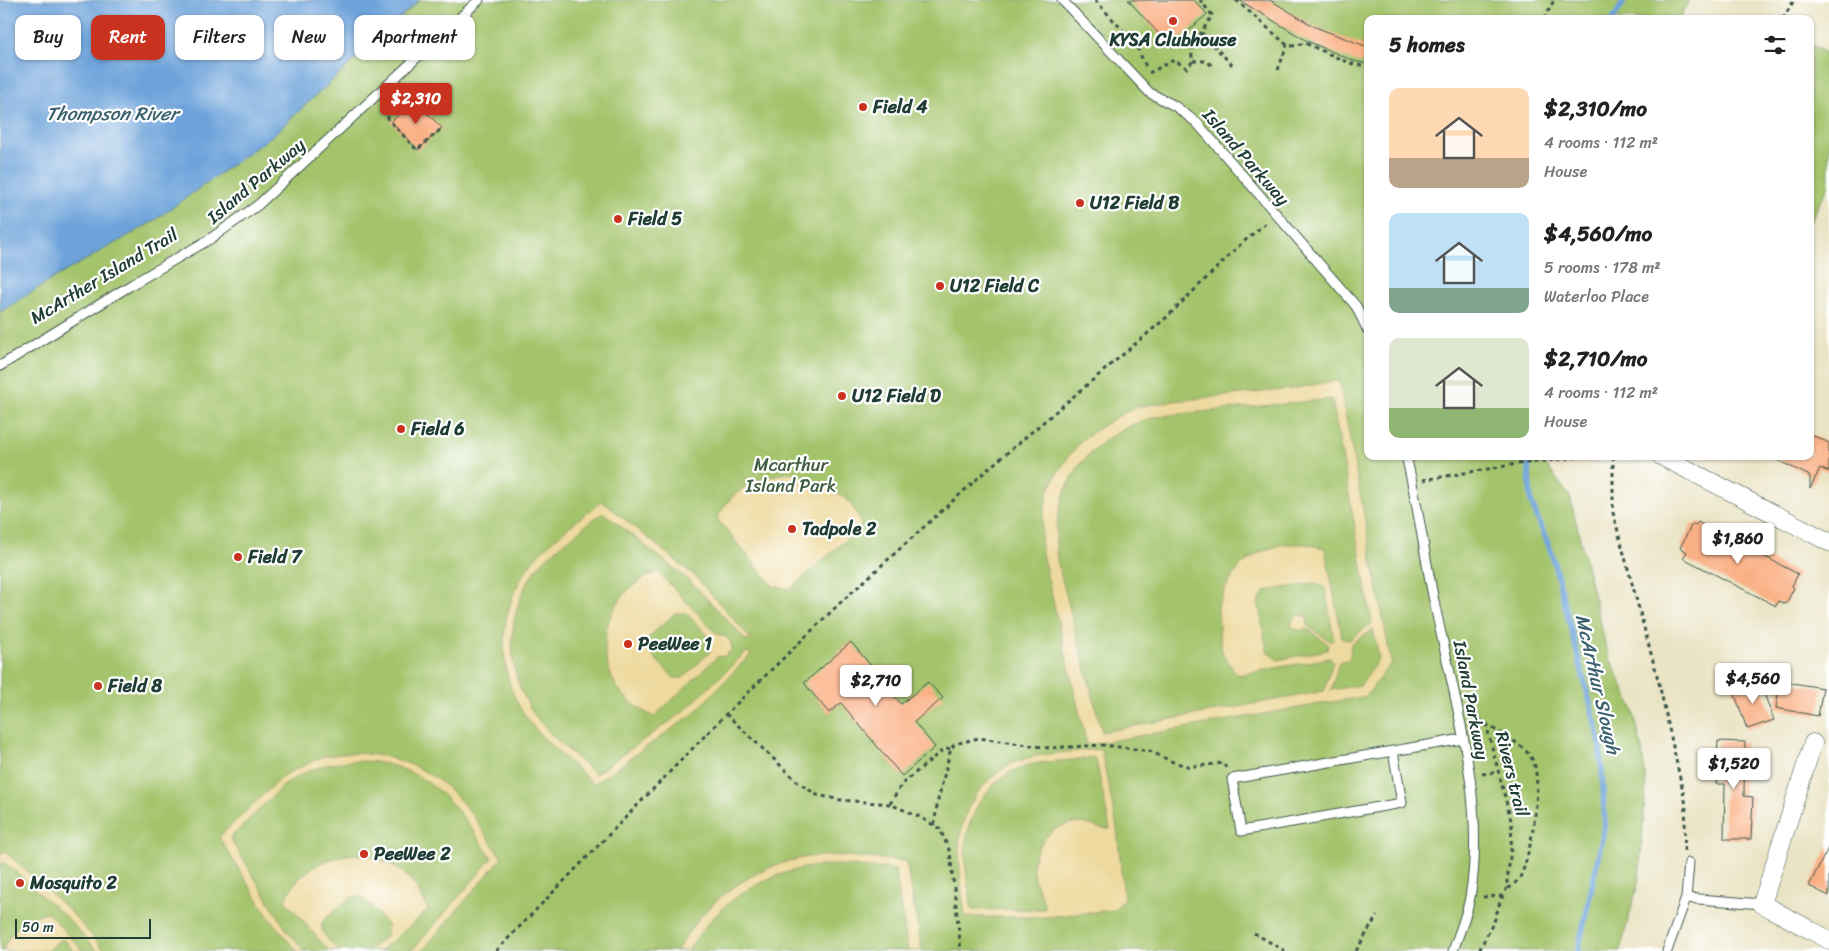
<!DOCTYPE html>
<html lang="en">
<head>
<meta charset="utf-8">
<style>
  body { margin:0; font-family:Sriracha,sans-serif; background:#f2f2f2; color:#222; height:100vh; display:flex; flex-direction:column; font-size:19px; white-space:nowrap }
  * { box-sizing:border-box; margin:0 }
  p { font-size:16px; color:#767676 }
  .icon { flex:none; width:28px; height:28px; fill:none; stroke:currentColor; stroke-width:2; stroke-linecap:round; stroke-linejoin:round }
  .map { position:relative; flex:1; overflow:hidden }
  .drawer { position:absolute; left:1364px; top:15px; width:450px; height:445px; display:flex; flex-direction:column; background:#fff; border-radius:10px; box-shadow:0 1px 4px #0004 }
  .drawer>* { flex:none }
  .banner { position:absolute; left:15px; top:15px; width:475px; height:45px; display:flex; gap:10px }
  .scale { position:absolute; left:15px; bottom:12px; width:136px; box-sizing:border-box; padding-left:5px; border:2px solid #1f3d34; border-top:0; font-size:14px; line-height:18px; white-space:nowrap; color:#1f3d34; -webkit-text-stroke:4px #fff; paint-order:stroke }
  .price { position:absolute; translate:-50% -42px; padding:0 11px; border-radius:5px; background:#fff; color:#222; font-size:16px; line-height:32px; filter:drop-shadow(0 1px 2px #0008) }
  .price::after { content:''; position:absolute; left:50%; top:30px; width:15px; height:11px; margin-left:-8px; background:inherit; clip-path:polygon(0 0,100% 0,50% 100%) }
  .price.selected { background:#c8321e; color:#fff }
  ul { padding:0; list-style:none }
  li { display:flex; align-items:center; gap:15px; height:125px; padding:0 25px }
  li span { display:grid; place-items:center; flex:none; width:140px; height:100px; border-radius:10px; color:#555 }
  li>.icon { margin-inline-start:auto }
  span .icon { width:60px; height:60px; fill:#fffc; stroke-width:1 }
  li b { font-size:21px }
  h2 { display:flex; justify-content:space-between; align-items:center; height:60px; padding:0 25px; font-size:21px }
  .pill { padding:0 18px; border-radius:10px; background:#fff; box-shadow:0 1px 4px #0004; font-size:18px; line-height:45px }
  .pill.selected { background:#c8321e; color:#fff }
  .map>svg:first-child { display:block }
  .green { fill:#a4c46c; stroke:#628050 }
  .sand { fill:#eeda9e; stroke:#868c69; fill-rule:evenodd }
  .water { fill:#6da3da; stroke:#467087 }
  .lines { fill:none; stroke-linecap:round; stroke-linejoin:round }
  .stream { stroke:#6da3da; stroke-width:5.5 }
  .building { fill:#fab085 }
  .lane-casing { stroke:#3d564a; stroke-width:11 }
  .street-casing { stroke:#3d564a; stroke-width:19 }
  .path { stroke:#3d564a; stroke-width:3; stroke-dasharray:4 4; stroke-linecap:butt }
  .lane { stroke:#fff; stroke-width:9 }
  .street { stroke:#fff; stroke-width:18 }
  .poi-dot { fill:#c8321e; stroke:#fff; stroke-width:2 }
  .labels { text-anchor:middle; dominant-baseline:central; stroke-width:4.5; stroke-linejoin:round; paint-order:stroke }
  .poi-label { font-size:18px; font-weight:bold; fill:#1f3d34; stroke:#fff; text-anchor:start }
  .street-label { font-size:18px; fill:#1f3d34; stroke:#fff }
  .park-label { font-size:18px; fill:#405f42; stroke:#fff }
  .water-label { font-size:19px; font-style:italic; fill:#3a616e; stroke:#fff }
</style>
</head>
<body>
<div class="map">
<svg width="1829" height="951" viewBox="0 0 1829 951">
  <rect width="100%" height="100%" fill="#fff"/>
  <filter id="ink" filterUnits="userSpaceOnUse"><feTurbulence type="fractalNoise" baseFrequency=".02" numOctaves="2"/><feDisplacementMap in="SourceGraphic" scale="10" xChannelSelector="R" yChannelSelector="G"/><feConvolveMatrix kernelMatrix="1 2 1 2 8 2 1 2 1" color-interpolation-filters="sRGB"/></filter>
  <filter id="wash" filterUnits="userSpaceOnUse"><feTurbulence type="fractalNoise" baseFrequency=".0096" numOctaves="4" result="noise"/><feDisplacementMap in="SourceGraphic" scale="20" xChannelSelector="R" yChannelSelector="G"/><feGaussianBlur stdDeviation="1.12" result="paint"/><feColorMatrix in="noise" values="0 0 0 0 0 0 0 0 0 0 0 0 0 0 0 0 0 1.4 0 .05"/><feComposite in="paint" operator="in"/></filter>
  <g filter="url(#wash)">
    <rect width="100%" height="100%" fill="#eae4c5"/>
    <path class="green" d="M420,0H1689L1679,19H1368V456H1544L1543,461L1570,497L1607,652L1633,709L1642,749L1646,786L1639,879L1620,951H0V312L52,279L152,222L273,135Z
      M1810,44L1829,55V185L1810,222Z"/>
    <path class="sand" d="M1339,380L1391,662L1390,664L1366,696L1087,745L1041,549L1042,524L1048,491L1058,472L1070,455L1082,440L1116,417L1137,407L1173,401L1293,389ZM1332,399L1372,623L1349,640L1342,638L1325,548L1306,544H1283L1260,552L1240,566L1226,587L1218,606L1219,629L1222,652L1237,675L1330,658L1333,662L1324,691L1102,732L1057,560C1049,487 1089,432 1160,416ZM1314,583L1325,588L1334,639L1330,641L1307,626L1308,621L1306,616L1298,614L1292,620V627L1301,631L1306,628L1328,644L1327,650L1278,660L1267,651L1258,602L1265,591ZM1373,629L1379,658L1361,685L1331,690L1339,663L1347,660L1350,657L1351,644Z
      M791,473C817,478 857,497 861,526L791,589L773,586L717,519C731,489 760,475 791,473Z
      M602,501L695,576L751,639L747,641L691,582L604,513C593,518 583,528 573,536C558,548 542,559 532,575C507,614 505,666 529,706C545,734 572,752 595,774L683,712L746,652L751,654L693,714L594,784C573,765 549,746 531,724C492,675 496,601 538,555C556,535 581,518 602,501Z
      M658,572L718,635L724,636L730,640L732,649L725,656L717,657L654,717C639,709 623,699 614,682C592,638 612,588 658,572ZM675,613H686L712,640L709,647L710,652L683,678H674L646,649L647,639Z
      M1101,749L1117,828L1124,899L1114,910L1047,917H965C960,868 948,822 986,783C995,774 1006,765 1018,761C1044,752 1074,752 1101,749ZM1093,757L1096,760L1110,829C1100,830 1091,824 1080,823C1053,821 1031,847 1033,873C1034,886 1044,896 1045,909L972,910C969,888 963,863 966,841C970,807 994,774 1028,765C1049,760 1072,762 1093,757Z
      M349,753C389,753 428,766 456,796C474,814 487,838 502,858L422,951H410L418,944L492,858C476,836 462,812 442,794C399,753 330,750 283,786L230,838L288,932L305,951H297L269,918L219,837L284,775L324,756Z
      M5,851L70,911L105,951H97L68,919L9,866L4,863L0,864V856Z
      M355,854C393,859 414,875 428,910L381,951H369L386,936L388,926C356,888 361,887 323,921C317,932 332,943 340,951H329L285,900C298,871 325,857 355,854Z
      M834,855L906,861L922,951H908L895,870L888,868C869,870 849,864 830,865C769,868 719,899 688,951H677C703,902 752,866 807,857C816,856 825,856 834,855Z
      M47,912L83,951H74L64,940H60L47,951H3C9,931 28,916 47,912Z"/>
    <path class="water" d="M0,0H419L273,135L152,222L52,279L0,312Z"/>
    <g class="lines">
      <path class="stream" d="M1613,19L1625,0
        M1528,456L1531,502L1551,551L1599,738L1602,770L1605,825L1578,951"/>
    </g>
    <g id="blocks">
      <path class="building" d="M1128,0H1194L1207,14L1171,47Z
        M1239,0H1270L1315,27L1368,47V64L1354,61L1307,41Z
        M414,100L442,128L418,150L391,122Z
        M1810,434L1829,443V472L1820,468L1810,489V476L1769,456H1810Z
        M1698,522L1798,574L1792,586L1794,588L1786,604L1778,601L1776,606L1683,558L1687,552L1680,548L1692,524L1696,525Z
        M851,642L877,673L875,674L901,704L928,682L943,698L914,722L935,747L902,776L841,703L829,713L804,683Z
        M1759,680L1774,720L1747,729L1733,689Z
        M1780,681L1823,688L1818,716L1776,708Z
        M1718,741L1745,742L1744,796L1753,797L1751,839H1724L1725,784H1716Z
        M1829,846V896L1809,886Z"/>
    </g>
  </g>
  <g filter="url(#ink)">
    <use href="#blocks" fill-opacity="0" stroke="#3d564a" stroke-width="1"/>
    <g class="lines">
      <defs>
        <path id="lane" d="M1062,0L1150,93L1175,106L1197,123L1356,306L1368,331
          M0,366L136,282L210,239L258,205L479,0
          M1406,456C1418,504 1424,553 1434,601C1453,694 1487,803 1470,897C1467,915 1459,933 1453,951
          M1393,751L1232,779L1241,831L1402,803L1393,751L1463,739
          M1689,863L1686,898L1762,904
          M1667,951L1686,898"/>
        <path id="street" d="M1661,456L1829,542
          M1813,743L1762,904L1829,940"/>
      </defs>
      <use href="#lane" class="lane-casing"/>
      <use href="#street" class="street-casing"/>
      <path class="path" d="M1095,0L1136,45L1147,69
        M1236,0L1287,45L1293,46L1305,43L1349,63L1368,67
        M1544,19L1554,0
        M1783,19L1794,0
        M1202,33L1232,65
        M1193,61H1207L1213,67
        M1278,70L1287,45
        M1149,73L1174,60L1187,68L1193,61C1187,45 1206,29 1212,15L1200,0
        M389,100L388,119L417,150L441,129
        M1613,456V513L1659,683L1686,805L1684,851
        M1423,480L1517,464L1589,456
        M726,714L799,783L817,795L841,800L890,804L920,817L940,829L950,852L961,951
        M1472,715L1486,724L1512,824L1511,849L1506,890L1500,902L1495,919L1479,951
        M1486,724C1502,735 1522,742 1532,759C1544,778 1531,857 1520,877C1516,883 1512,886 1506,890
        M1482,774L1499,772
        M890,804L902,784L939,753L945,749L951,748
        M934,825L938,800L951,748L955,744L979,738L1049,748L1103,745L1150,751L1173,762L1187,766H1200L1223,763L1226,768
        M1483,897L1502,896
        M1254,933L1285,951
        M496,951L726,714L840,603L988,469L1167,317L1241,244L1267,222
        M1356,951L1377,916"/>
      <use href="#lane" class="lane"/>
      <use href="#street" class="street"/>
    </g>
  </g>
  <g class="poi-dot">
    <circle cx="1173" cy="21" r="5"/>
    <circle cx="863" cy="107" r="5"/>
    <circle cx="1080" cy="203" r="5"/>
    <circle cx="618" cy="219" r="5"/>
    <circle cx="940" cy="286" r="5"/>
    <circle cx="842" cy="396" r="5"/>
    <circle cx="401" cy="429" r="5"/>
    <circle cx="792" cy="529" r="5"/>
    <circle cx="238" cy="557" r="5"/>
    <circle cx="628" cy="644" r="5"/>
    <circle cx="98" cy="686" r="5"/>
    <circle cx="364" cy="854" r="5"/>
    <circle cx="20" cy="883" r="5"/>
  </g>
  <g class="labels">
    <g class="poi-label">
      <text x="1173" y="40" text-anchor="middle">KYSA Clubhouse</text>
      <text x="873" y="107">Field 4</text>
      <text x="1090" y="203">U12 Field B</text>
      <text x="628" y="219">Field 5</text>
      <text x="950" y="286">U12 Field C</text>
      <text x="852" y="396">U12 Field D</text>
      <text x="411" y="429">Field 6</text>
      <text x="802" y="529">Tadpole 2</text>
      <text x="248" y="557">Field 7</text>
      <text x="638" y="644">PeeWee 1</text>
      <text x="108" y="686">Field 8</text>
      <text x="374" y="854">PeeWee 2</text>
      <text x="30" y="883">Mosquito 2</text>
    </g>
    <g class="street-label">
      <text transform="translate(1246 157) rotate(49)">Island Parkway</text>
      <text transform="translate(256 181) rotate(-40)">Island Parkway</text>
      <text transform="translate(104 276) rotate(-31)">McArther Island Trail</text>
      <text transform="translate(1471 700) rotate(79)">Island Parkway</text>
      <text transform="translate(1512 774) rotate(76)">Rivers trail</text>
    </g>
    <g class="park-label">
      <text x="791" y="465">Mcarthur<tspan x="791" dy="21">Island Park</tspan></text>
    </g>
    <g class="water-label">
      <text x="112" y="113">Thompson River</text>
      <text transform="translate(1598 684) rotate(77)">McArthur Slough</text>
    </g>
  </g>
</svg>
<div class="scale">50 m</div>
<b class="price selected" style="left:416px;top:125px">$2,310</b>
<b class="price" style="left:1738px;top:565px">$1,860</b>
<b class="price" style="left:1753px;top:705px">$4,560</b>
<b class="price" style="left:876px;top:707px">$2,710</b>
<b class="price" style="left:1734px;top:790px">$1,520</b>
<div class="banner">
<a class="pill">Buy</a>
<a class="pill selected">Rent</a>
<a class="pill">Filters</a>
<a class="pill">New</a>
<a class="pill">Apartment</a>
</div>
<section class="drawer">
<h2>5 homes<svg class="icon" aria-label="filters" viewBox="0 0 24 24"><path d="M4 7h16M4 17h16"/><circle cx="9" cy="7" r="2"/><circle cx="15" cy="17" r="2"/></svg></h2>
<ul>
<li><span style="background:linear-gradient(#ffd9b3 70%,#b9a48a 0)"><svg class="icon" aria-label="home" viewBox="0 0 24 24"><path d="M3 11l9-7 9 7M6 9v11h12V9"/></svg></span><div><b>$2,310/mo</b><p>4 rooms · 112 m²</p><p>House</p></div></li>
<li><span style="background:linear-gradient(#bfe0f5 75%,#7fa58c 0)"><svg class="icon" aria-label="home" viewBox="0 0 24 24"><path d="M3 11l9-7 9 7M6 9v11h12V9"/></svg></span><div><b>$4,560/mo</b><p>5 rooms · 178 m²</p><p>Waterloo Place</p></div></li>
<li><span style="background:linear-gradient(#dfe7d0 70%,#8fb573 0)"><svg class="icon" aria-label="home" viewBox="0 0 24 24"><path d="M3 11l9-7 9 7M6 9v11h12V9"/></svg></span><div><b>$2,710/mo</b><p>4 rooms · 112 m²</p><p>House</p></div></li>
</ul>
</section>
</div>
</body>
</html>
